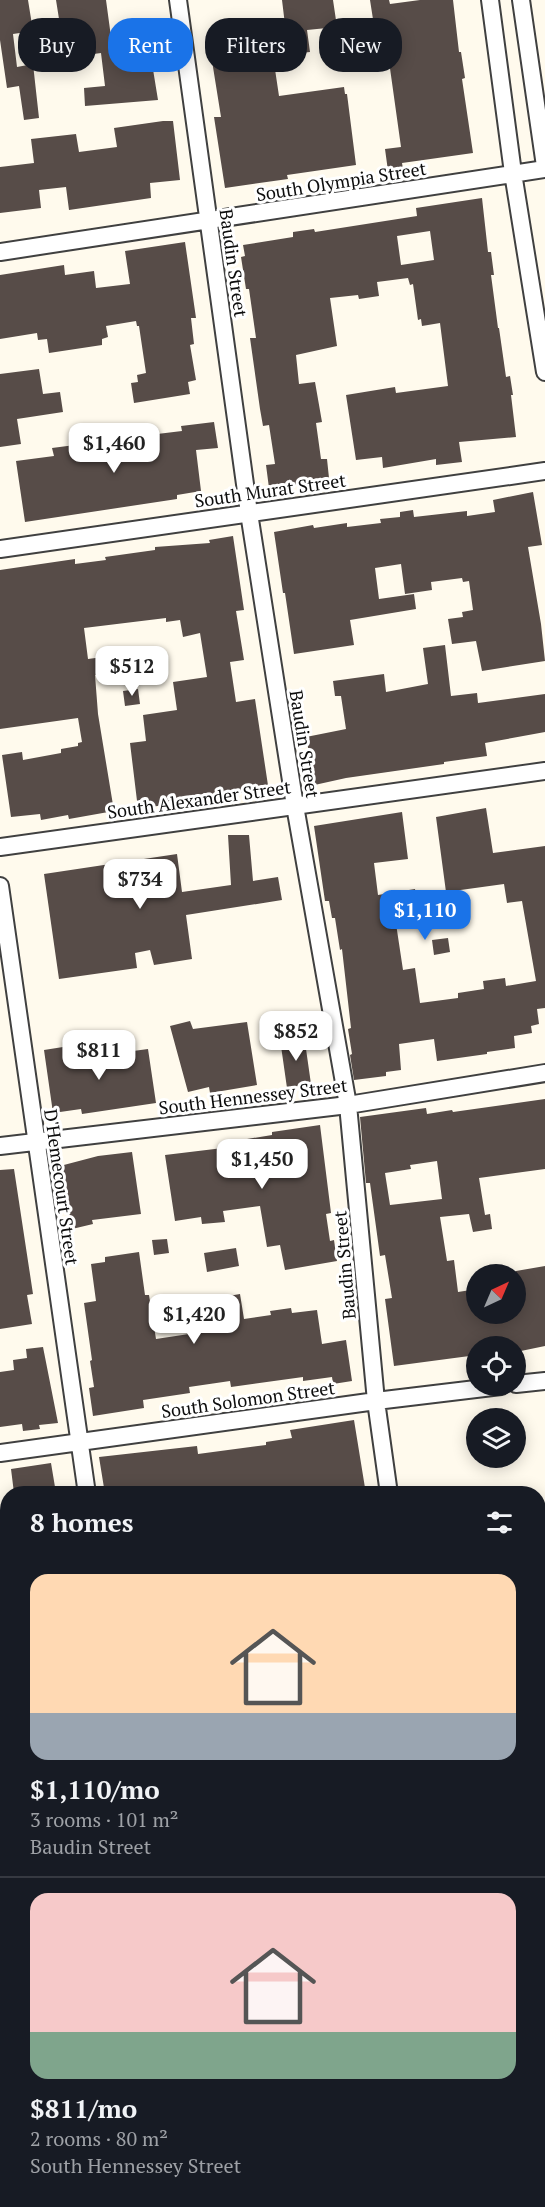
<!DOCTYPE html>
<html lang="en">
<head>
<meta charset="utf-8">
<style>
  body { margin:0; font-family:"PT Serif",serif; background:#20242c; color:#f1f3f6; height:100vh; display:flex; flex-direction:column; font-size:22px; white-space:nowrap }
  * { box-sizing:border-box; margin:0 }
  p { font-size:20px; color:#9ea1a6 }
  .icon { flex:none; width:33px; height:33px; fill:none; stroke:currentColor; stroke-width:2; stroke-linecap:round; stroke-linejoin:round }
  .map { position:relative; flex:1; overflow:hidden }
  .sheet { position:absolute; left:0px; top:1486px; width:546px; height:722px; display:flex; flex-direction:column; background:#171b24; border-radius:24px 24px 0 0; box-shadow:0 3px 15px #0003 }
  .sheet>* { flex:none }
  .hud { position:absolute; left:18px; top:18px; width:510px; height:54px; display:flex; gap:12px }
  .needle { width:39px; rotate:44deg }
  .buttons { position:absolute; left:466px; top:1264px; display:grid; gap:12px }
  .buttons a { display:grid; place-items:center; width:60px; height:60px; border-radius:50%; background:#171b24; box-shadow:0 3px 15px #0003; font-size:30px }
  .price { position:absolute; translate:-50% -51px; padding:0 14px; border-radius:12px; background:#fff; color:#222; font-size:20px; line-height:39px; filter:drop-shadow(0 2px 3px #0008) }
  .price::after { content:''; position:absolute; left:50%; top:36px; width:18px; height:14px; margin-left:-9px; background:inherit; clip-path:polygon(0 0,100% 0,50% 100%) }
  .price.current { background:#1a73e8; color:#fff }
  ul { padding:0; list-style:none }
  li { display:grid; align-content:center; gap:12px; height:318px; padding:0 30px }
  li+li { border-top:2px solid #363941 }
  li span { display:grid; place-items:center; height:186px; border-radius:18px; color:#555 }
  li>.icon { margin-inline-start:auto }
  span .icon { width:108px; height:108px; fill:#fffc; stroke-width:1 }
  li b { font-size:26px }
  h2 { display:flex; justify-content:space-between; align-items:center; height:72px; padding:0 30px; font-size:26px }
  .chip { padding:0 21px; border-radius:24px; background:#171b24; box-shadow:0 3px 15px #0003; font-size:21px; line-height:54px }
  .chip.current { background:#1a73e8; color:#fff }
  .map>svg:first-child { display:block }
  .building { fill:#574c48; fill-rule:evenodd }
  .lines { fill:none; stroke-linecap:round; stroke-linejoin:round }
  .minor-casing { stroke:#404040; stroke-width:20 }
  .secondary-casing { stroke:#2f2f2f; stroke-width:26 }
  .minor { stroke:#fff; stroke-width:16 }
  .secondary { stroke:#ffeda8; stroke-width:22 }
  .labels { text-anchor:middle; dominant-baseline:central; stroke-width:6; stroke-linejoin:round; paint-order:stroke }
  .street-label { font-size:18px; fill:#0d0d0d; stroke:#fff }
</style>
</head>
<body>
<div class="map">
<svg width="545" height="2207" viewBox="0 0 545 2207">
  <rect width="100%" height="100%" fill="#fffaed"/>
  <path class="building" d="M0,0H28L33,31L13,34L17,67L33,64L39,118L24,120L19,86L7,88L0,40Z
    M56,0H106L111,37L128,34L131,54L150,51L158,100L85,106L84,88L105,86L101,53L56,59L54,45L63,44Z
    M282,0H333L337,27L307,30L310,52L273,56L279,96L344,87L345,94H347L356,165L287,175L288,179L225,188L214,117H221L209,42L256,35V37L286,33Z
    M370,0H389L390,4L420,0H453L459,52H461L465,78L462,79L473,153L402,163L403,169L388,171L385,149L401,147L388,54L384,55L381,31L375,32Z
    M163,121H173L180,180L150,183L151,198L69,210L66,187L39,190L41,208L0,213V167L34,163L31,139L76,134L79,152L117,147L114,128Z
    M482,198L488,252H491L494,275H491L498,328H499L506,377L510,376L513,395H511L516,437L459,442L462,462L436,465V459L383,468L382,457L356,460L346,395L395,387L396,393L448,386L440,323L422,326L421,319L418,320L413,284L410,285L408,278L377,282L379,296L359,299L358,295L330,298L337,346L296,355L299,384L315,382L322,422L316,423L321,459H327L329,478L322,479L323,481L269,488L266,465L275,464L269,425L263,426L260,409L250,338H256L249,289H246L241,257L245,256L243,245L293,237V232L314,229L315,232L417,216L416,208ZM430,231L434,260L401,265L397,236Z
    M185,242L196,318H191L194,344L190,345L196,380L188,382L190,394L134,403L131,383L138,382L137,375L146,373L139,326H137L136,321L106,326L108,337L102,339V345L49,353L47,339L38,340L37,333L0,339V275L64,265L65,275L94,271L96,288L130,284L125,251Z
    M39,369L43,394L60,392L63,412L17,419L21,444L0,447V374Z
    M214,422L218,448L196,450L201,491L177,495V499L25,522L16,461L54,456L52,448L75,445L117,440L118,446L150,442L149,435L182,431L181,426Z
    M533,492L542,545L528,547L541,624L545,661L482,671L476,641L452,644L448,619L463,617L462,612L473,610L469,581L463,582L462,578L431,582L432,590L405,594L401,564L375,568L379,599L414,594L416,609L350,620L354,645L294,654L285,593H283L274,532L313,525L314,528L347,523V527L381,523L380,519L400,517V512L413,510L414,517L467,511V516L495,512L493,500Z
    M233,536L244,610L236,611L244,660L230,662L236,702L255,699L269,792L248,795V792L138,809L130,743L146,741L143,715L177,710L173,682L207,677L200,633L183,637L180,620L166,622V618L84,628L88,659L118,655L121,672L95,675L98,714L114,811L69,819L68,815L41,820L40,814L11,817L2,755L22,752L23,760L61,753V749L78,746V743L82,742L78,718L0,729V570L75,559V564L106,560L105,557L155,550V547L210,543L209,540Z
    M445,645L451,696L477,693L478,703L545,694V732L485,743L487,756L444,762V764L346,778L310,786L305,759L310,758L306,737L346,729L341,696H335L333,681L384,674L386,692L428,684L423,648Z
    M138,689L140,704L125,706L123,691Z
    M486,808L493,853L545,846V1008L537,1009L539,1024L531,1026L532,1033L514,1036L515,1048L487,1052V1054L437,1061L434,1039L399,1044L401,1070L386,1072V1076L354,1080L350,1055L352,1054L348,1029L351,1028L342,949L340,950L335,918H332L329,901H325L314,826L402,812L408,859L374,863L378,895L415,889L419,914L395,917L403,970L415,968L420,1003L458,998V993L484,989L483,981L505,978L506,986L536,981L522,901L507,903L504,884L446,892L436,817Z
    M228,835H249L253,881L278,877L282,900L186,915L192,959L154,965L150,950L135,953L137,968L59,979L44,874L177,854L182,892L231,885Z
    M448,938L450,952L434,955L432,940Z
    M190,1021L193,1029L247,1022L257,1085L210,1093L209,1087L188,1092L170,1026Z
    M304,1035L311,1084L287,1088L280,1039Z
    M63,1047L67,1057L95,1053L96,1056L148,1049L156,1103L82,1114L81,1109L53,1113L44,1050Z
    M545,1099V1169L479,1178L485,1215L490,1214L492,1229L473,1232L469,1214L440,1217L447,1261L454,1260L458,1292L477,1289V1314H516V1271L545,1266V1346L516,1352V1347H477V1355L394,1366L385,1299L392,1298L385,1255L380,1256L370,1183H366L360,1117L426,1108L427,1114L452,1110L453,1112ZM437,1161L442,1199L390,1205L385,1173L411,1169L410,1165Z
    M320,1125L331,1213L326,1214L330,1241L334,1240L337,1261L285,1270L280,1245L267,1247L260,1206L223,1211L225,1222L202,1224L201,1217L175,1221L165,1155L223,1148L247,1143V1139L272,1135V1132Z
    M132,1152L141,1214L92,1220L93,1224L72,1229L60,1166L98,1156Z
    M14,1169L33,1294L27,1295L32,1324L0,1329V1170Z
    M167,1239L169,1253L154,1255L152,1240Z
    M236,1248L239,1266L207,1272L204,1253Z
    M139,1252L145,1295H149L156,1339L189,1334L187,1320L220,1316L217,1298L240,1294L244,1319L271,1315L270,1311L291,1308L292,1313L317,1310L322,1344L346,1340L352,1381L333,1384L332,1377L303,1381V1377L231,1387L230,1381L189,1387L190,1393L143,1400L144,1408L93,1416L89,1388L94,1387L90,1361L92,1360L84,1303L96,1301L91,1264L105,1262V1257Z
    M43,1347L58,1423L39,1425L40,1429L23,1431L22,1424L0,1427V1372L14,1370L13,1360L27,1358L26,1349Z
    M354,1420L366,1494H105L99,1457L197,1446L198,1454L266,1445V1442L292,1438L290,1430Z
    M51,1463L55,1487L14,1493L11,1469Z"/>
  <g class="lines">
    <defs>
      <path id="minor" d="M178,0L249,513L295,806L348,1105L376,1401L389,1494
        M490,0L513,173L545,372
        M521,0L545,166
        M0,252L545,169
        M0,549L545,471
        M0,847L545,771
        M0,886L87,1494
        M0,1146L348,1105L545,1073
        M516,1384L545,1381
        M0,1453L376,1401L501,1386
        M187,2200L188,2207
        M489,2200L490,2207"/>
      <path id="secondary" d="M538,1793L545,1792
        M0,1821H8
        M538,1838H545
        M0,1867H8"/>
    </defs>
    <use href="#minor" class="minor-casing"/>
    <use href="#secondary" class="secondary-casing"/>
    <use href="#minor" class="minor"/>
    <use href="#secondary" class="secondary"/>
  </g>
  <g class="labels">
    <g class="street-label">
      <text transform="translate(341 181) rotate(-9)">South Olympia Street</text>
      <text transform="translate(234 263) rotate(82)">Baudin Street</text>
      <text transform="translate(270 490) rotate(-8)">South Murat Street</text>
      <text transform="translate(305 744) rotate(81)">Baudin Street</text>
      <text transform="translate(199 799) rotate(-8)">South Alexander Street</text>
      <text transform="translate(253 1096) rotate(-7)">South Hennessey Street</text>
      <text transform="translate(62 1187) rotate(82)">D'Hemecourt Street</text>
      <text transform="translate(344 1265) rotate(-95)">Baudin Street</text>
      <text transform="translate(248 1399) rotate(-8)">South Solomon Street</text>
    </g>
  </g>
</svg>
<div class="buttons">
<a><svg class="needle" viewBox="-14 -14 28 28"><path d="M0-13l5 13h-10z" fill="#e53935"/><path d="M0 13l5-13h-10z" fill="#9ea1a6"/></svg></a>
<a><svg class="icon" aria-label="locate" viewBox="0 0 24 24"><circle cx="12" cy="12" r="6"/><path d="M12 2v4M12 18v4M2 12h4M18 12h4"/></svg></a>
<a><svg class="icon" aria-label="layers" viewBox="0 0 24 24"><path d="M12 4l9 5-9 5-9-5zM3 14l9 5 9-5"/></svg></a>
</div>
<b class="price" style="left:114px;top:474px">$1,460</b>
<b class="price" style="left:132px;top:697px">$512</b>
<b class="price" style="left:140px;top:910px">$734</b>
<b class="price current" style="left:425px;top:941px">$1,110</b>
<b class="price" style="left:296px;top:1062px">$852</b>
<b class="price" style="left:99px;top:1081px">$811</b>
<b class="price" style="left:262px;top:1190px">$1,450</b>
<b class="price" style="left:194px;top:1345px">$1,420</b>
<div class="hud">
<a class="chip">Buy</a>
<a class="chip current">Rent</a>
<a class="chip">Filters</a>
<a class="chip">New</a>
</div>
<section class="sheet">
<h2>8 homes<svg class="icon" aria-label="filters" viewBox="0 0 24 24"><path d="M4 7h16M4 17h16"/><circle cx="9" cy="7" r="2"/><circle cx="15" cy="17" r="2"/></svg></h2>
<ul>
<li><span style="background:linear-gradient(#ffd9b3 75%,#9aa5b1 0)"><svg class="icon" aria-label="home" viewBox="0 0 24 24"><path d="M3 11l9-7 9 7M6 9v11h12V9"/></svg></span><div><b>$1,110/mo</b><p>3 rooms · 101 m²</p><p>Baudin Street</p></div></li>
<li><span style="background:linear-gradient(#f6c9c9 75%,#7fa58c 0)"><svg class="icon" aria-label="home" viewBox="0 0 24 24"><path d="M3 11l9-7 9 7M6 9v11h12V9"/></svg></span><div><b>$811/mo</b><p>2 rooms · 80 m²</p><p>South Hennessey Street</p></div></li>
</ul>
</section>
</div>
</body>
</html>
